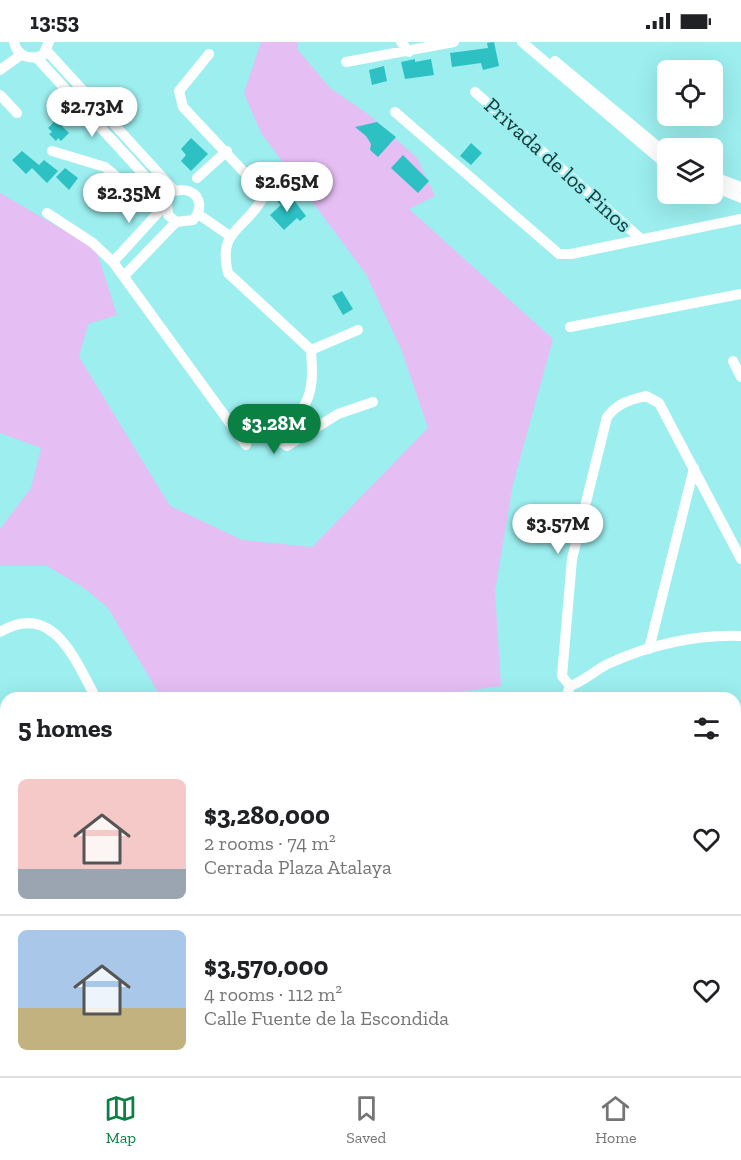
<!DOCTYPE html>
<html lang="en">
<head>
<meta charset="utf-8">
<style>
  body { margin:0; font-family:"Zilla Slab",serif; background:#f6f6f6; color:#202124; height:100vh; display:flex; flex-direction:column; font-size:22px; white-space:nowrap }
  * { box-sizing:border-box; margin:0 }
  p { font-size:20px; color:#757577 }
  .icon { flex:none; width:33px; height:33px; fill:none; stroke:currentColor; stroke-width:2; stroke-linecap:round; stroke-linejoin:round }
  .map { position:relative; flex:1; overflow:hidden }
  .sheet { position:absolute; left:0px; top:650px; width:741px; height:386px; display:flex; flex-direction:column; background:#fff; border-radius:18px 18px 0 0; box-shadow:0 6px 24px #0002 }
  .sheet>* { flex:none }
  .buttons { position:absolute; left:657px; top:18px; display:grid; gap:12px }
  .buttons a { display:grid; place-items:center; width:66px; height:66px; border-radius:9px; background:#fff; box-shadow:0 6px 24px #0002; font-size:30px }
  .price { position:absolute; translate:-50% -51px; padding:0 14px; border-radius:21px; background:#fff; color:#222; font-size:20px; line-height:39px; filter:drop-shadow(0 2px 3px #0008) }
  .price::after { content:''; position:absolute; left:50%; top:36px; width:18px; height:14px; margin-left:-9px; background:inherit; clip-path:polygon(0 0,100% 0,50% 100%) }
  .price.selected { background:#0b8043; color:#fff }
  ul { padding:0; list-style:none }
  li { display:flex; align-items:center; gap:18px; height:150px; padding:0 18px }
  li+li { border-top:2px solid #e0e0e0 }
  li span { display:grid; place-items:center; flex:none; width:168px; height:120px; border-radius:9px; color:#555 }
  li>.icon { margin-inline-start:auto }
  span .icon { width:72px; height:72px; fill:#fffc; stroke-width:1 }
  li b { font-size:26px }
  h2 { display:flex; justify-content:space-between; align-items:center; height:72px; padding:0 18px; font-size:26px }
  .status { display:flex; justify-content:space-between; align-items:center; height:42px; padding:0 30px; background:#fff; direction:ltr }
  .status svg { height:16px; fill:currentColor }
  .tabs { display:flex; justify-content:space-around; align-items:center; height:84px; border-top:2px solid #e0e0e0; background:#fff; font-size:16px; color:#757577 }
  .tabs a { display:grid; justify-items:center; gap:3px }
  .tabs .selected { color:#0b8043 }
  .map>svg:first-child { display:block }
  .green { fill:#e5bef4 }
  .building { fill:#2dc1c3 }
  .lines { fill:none; stroke-linecap:round; stroke-linejoin:round }
  .minor { stroke:#fff; stroke-width:10 }
  .labels { text-anchor:middle; dominant-baseline:central; stroke-width:4.5; stroke-linejoin:round; paint-order:stroke }
  .street-label { font-size:22px; fill:#153838; stroke:#9ceeef }
</style>
</head>
<body>
<div class="status"><b>13:53</b><svg viewBox="0 0 49 12"><path d="M0 12V9h3v3zM5 12V6h3v6zM10 12V3h3v9zM15 12V0h3v12zM26 1h20v11H26zM47 4h2v5h-2z"/></svg></div>
<div class="map">
<svg width="741" height="1034" viewBox="0 0 741 1034">
  <rect width="100%" height="100%" fill="#9ceeef"/>
  <path class="green" d="M261,0H298V8L330,46L368,72L417,116L435,154L409,167L553,297L513,442L495,549L501,644L417,656L161,655L108,566L84,546L47,524H0V487L31,446L41,406L0,391V151L96,207L117,273L88,282L79,315L170,464L242,498L312,505L428,386L401,307L366,232L261,91L244,51Z
    M2,809L6,812V1029H99L109,1034H0V810Z
    M741,927V1034H281L286,1029H735V928Z"/>
  <path class="building" d="M494,0L499,24L483,28L481,21L452,25L450,11L488,6L487,1Z
    M415,17V20L431,17L434,33L405,37L401,20Z
    M384,24L387,39L372,43L369,28Z
    M56,78L69,91L61,99L58,96L56,99L49,92L52,90L48,86Z
    M377,80L396,95L378,115L370,108L371,102L366,94L355,85Z
    M191,96L208,112L191,129L181,119L186,113L181,107Z
    M471,101L482,111L471,123L460,114Z
    M22,109L39,123L44,118L58,129L47,141L32,126L26,132L12,118Z
    M403,113L429,139L418,151L391,126Z
    M65,126L78,136L69,148L56,135Z
    M284,152L291,160L293,157L306,174L300,179L297,176L284,188L270,173L281,163L277,159Z
    M342,249L353,267L343,273L332,254Z"/>
  <g class="lines">
    <path class="minor" d="M14,0C17,14 30,19 43,13L49,0
      M401,0L409,10
      M522,0L668,124
      M209,12L179,49L183,65L259,146L262,157C245,188 217,188 228,231L311,308L358,288
      M37,16L167,158L168,173L176,180L193,178C207,162 196,144 175,149L47,9
      M555,19L668,113
      M346,20L454,0
      M0,28L21,13
      M475,50L641,197
      M0,53L17,71
      M395,70L559,212H571L741,177
      M52,109L105,125L138,152
      M712,134L741,145
      M197,136L227,109
      M712,144L741,156
      M47,171L93,201L113,220L246,403
      M198,172L230,194
      M113,220L166,162
      M124,234L176,180
      M570,285L741,252
      M311,308C312,326 314,344 306,360C299,375 282,383 282,401L287,404L338,372L373,360
      M733,319L741,335
      M0,590C53,558 75,618 96,656
      M649,607L694,426
      M570,644L562,634L572,517L607,375C618,361 629,358 646,354L659,361L741,517
      M570,644C585,639 596,627 610,621C649,603 698,592 741,594
      M566,656L570,644
      M735,687H741
      M0,703L6,709
      M0,724L6,730
      M0,764L6,758"/>
  </g>
  <g class="labels">
    <g class="street-label">
      <text transform="translate(558 123) rotate(42)">Privada de los Pinos</text>
    </g>
  </g>
</svg>
<div class="buttons">
<a><svg class="icon" aria-label="locate" viewBox="0 0 24 24"><circle cx="12" cy="12" r="6"/><path d="M12 2v4M12 18v4M2 12h4M18 12h4"/></svg></a>
<a><svg class="icon" aria-label="layers" viewBox="0 0 24 24"><path d="M12 4l9 5-9 5-9-5zM3 14l9 5 9-5"/></svg></a>
</div>
<b class="price" style="left:92px;top:96px">$2.73M</b>
<b class="price" style="left:287px;top:171px">$2.65M</b>
<b class="price" style="left:129px;top:182px">$2.35M</b>
<b class="price selected" style="left:274px;top:413px">$3.28M</b>
<b class="price" style="left:558px;top:513px">$3.57M</b>
<section class="sheet">
<h2>5 homes<svg class="icon" aria-label="filters" viewBox="0 0 24 24"><path d="M4 7h16M4 17h16"/><circle cx="9" cy="7" r="2"/><circle cx="15" cy="17" r="2"/></svg></h2>
<ul>
<li><span style="background:linear-gradient(#f6c9c9 75%,#9aa5b1 0)"><svg class="icon" aria-label="home" viewBox="0 0 24 24"><path d="M3 11l9-7 9 7M6 9v11h12V9"/></svg></span><div><b>$3,280,000</b><p>2 rooms · 74 m²</p><p>Cerrada Plaza Atalaya</p></div><svg class="icon" aria-label="heart" viewBox="0 0 24 24"><path d="M12 20l-8-8c-3-5 5-10 8-4 3-6 11-1 8 4z"/></svg></li>
<li><span style="background:linear-gradient(#a9c7e8 65%,#c2b280 0)"><svg class="icon" aria-label="home" viewBox="0 0 24 24"><path d="M3 11l9-7 9 7M6 9v11h12V9"/></svg></span><div><b>$3,570,000</b><p>4 rooms · 112 m²</p><p>Calle Fuente de la Escondida</p></div><svg class="icon" aria-label="heart" viewBox="0 0 24 24"><path d="M12 20l-8-8c-3-5 5-10 8-4 3-6 11-1 8 4z"/></svg></li>
</ul>
</section>
</div>
<nav class="tabs">
<a class="selected"><svg class="icon" aria-label="map" viewBox="0 0 24 24"><path d="M3 6l6-2 6 2 6-2v14l-6 2-6-2-6 2zM9 4v14M15 6v14"/></svg>Map</a>
<a><svg class="icon" aria-label="saved" viewBox="0 0 24 24"><path d="M7 4h10v16l-5-4-5 4z"/></svg>Saved</a>
<a><svg class="icon" aria-label="home" viewBox="0 0 24 24"><path d="M3 11l9-7 9 7M6 9v11h12V9"/></svg>Home</a>
</nav>
</body>
</html>
